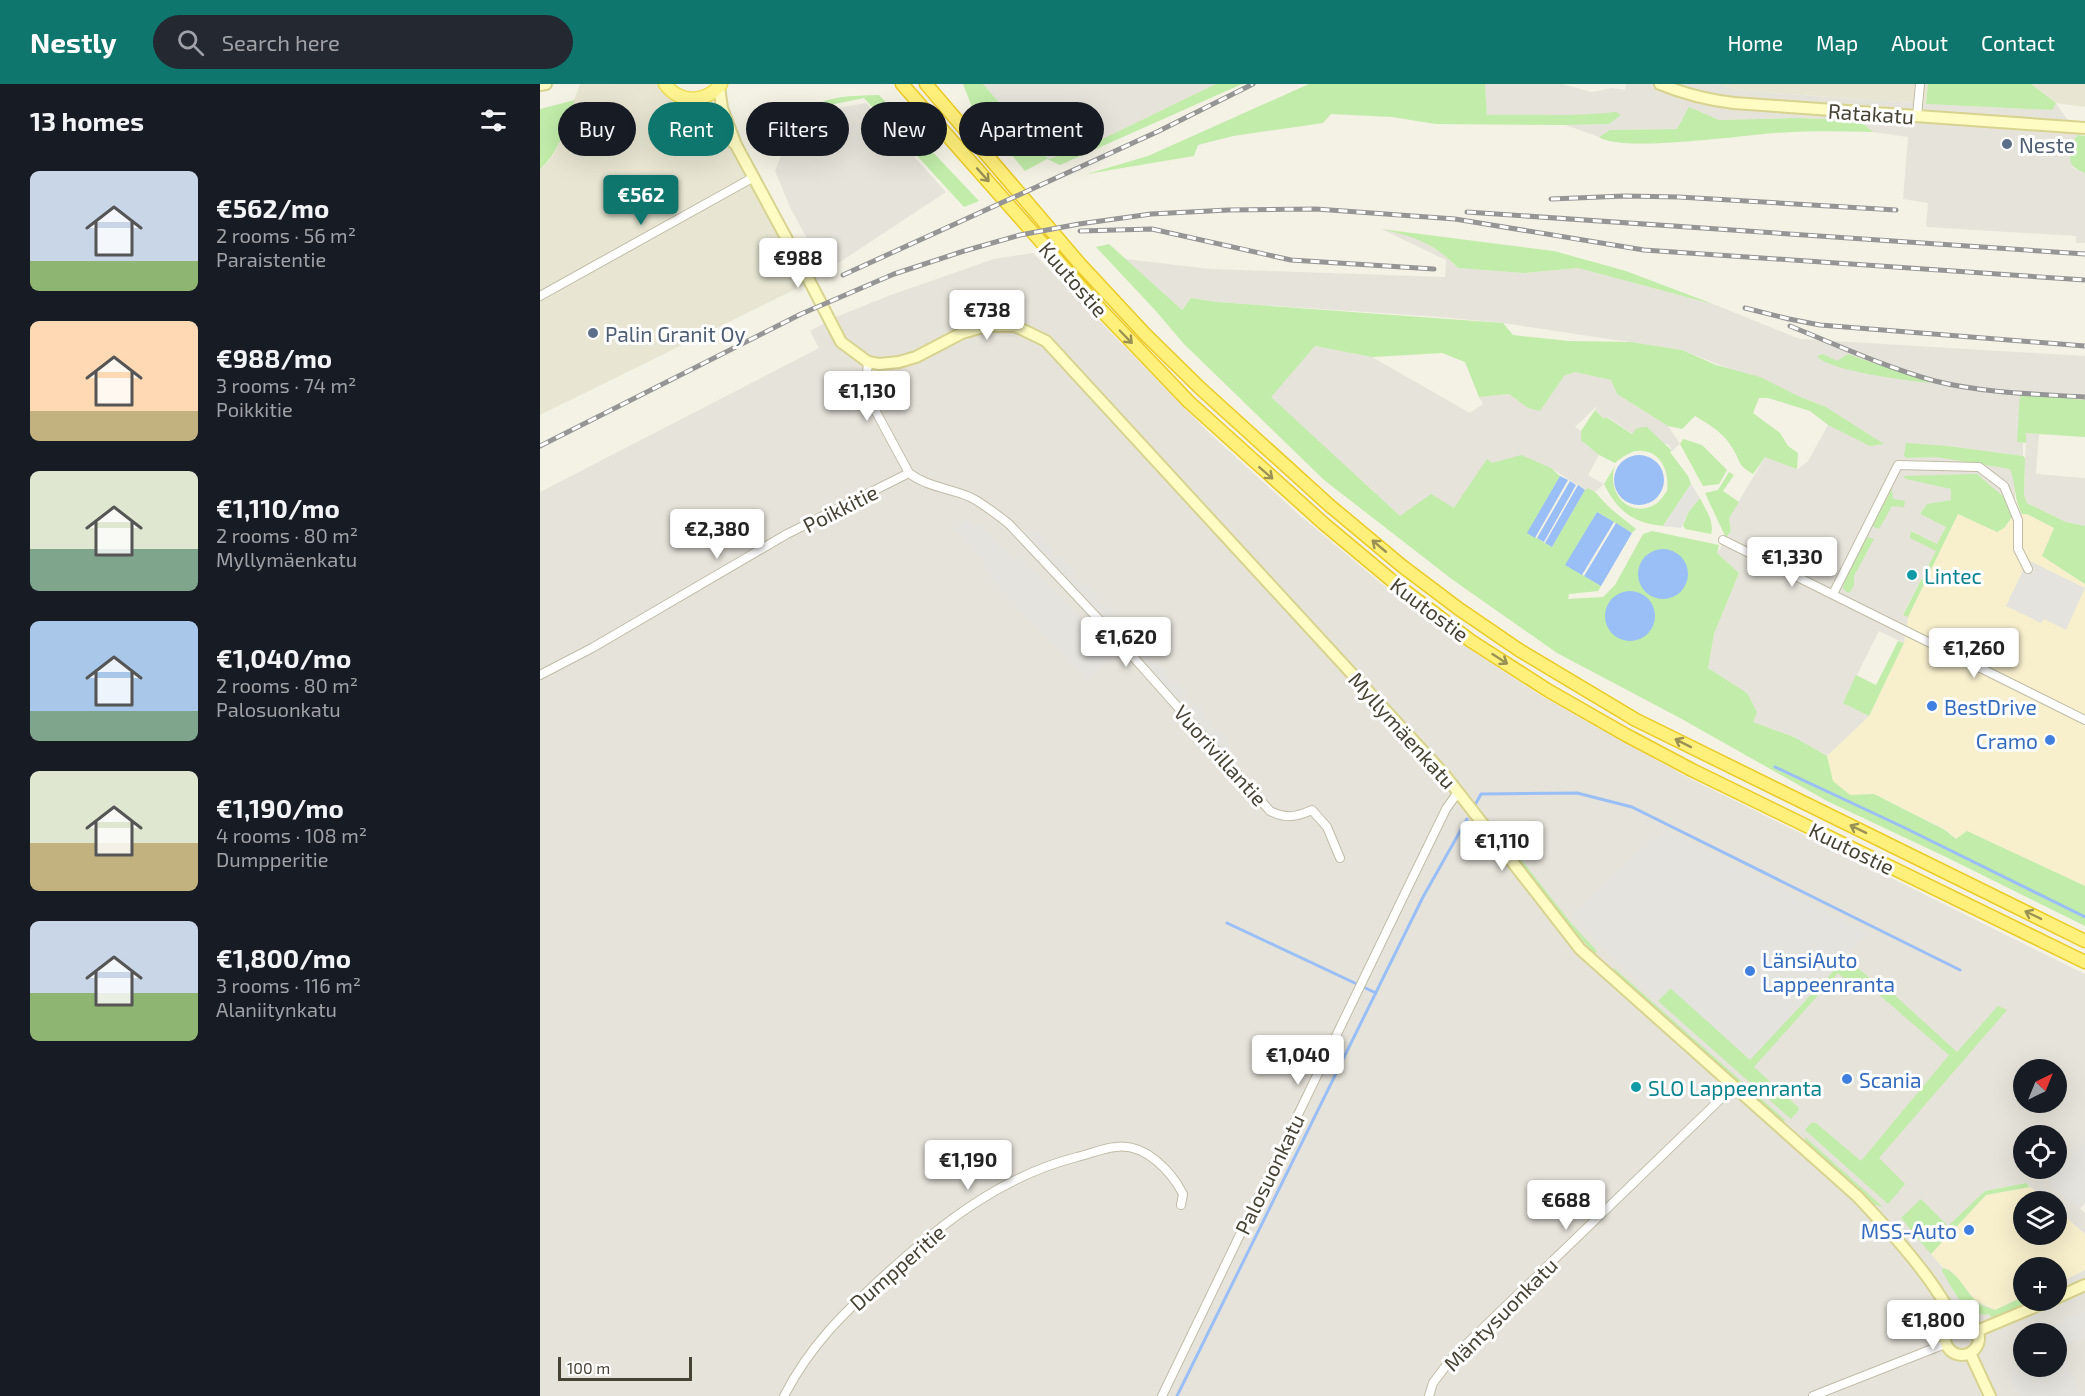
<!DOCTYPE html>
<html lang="en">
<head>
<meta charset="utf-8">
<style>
  body { margin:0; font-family:"Exo 2",sans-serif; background:#242831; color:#f1f3f6; height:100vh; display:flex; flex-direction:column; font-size:22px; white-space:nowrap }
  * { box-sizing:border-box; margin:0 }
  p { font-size:20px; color:#9ea1a6 }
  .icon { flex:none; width:33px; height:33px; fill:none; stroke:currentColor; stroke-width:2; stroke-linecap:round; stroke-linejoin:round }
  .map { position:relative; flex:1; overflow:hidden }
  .drawer { display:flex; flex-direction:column; background:#171b24; width:540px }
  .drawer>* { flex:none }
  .guide { position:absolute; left:18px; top:18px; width:570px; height:54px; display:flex; gap:12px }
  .needle { width:39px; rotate:43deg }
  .fabs { position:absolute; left:1473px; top:975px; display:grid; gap:12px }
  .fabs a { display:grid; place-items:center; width:54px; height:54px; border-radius:50%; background:#171b24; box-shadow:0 6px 24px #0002; font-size:30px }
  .scale { position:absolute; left:18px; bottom:15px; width:134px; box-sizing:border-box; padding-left:6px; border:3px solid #474334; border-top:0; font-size:16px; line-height:21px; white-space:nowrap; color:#474334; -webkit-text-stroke:4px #fff; paint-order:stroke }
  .price { position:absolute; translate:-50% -51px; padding:0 14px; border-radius:6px; background:#fff; color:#222; font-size:20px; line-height:39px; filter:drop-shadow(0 2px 3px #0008) }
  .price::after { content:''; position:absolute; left:50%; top:36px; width:18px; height:14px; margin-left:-9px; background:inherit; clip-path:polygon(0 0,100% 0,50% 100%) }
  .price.on { background:#0f766e; color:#fff }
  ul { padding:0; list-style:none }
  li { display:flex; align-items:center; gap:18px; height:150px; padding:0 30px }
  li span { display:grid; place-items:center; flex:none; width:168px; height:120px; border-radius:9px; color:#555 }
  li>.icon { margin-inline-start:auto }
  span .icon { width:72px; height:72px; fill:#fffc; stroke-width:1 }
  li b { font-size:26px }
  h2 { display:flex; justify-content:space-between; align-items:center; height:72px; padding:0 30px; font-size:26px }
  .chip { padding:0 21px; border-radius:27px; background:#171b24; box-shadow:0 6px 24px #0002; font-size:21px; line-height:54px }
  .chip.on { background:#0f766e; color:#fff }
  header { display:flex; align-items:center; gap:36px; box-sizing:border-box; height:84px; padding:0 30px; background:#0f766e; color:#fff }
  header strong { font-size:28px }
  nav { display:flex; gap:33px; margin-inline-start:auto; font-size:21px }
  .search { width:420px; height:54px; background:#242831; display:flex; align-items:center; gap:15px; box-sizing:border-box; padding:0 21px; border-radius:33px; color:#9ea1a6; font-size:22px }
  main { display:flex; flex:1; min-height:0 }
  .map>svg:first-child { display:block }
  .residential { fill:#e8e6d2 }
  .commercial { fill:#f8efcd }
  .industrial { fill:#e6e3da; fill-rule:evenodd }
  .green { fill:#c1eca9 }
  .parking { fill:#e4e3dd }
  .water { fill:#9abff7 }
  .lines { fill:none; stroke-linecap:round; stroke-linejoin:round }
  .stream { stroke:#9abff7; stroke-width:3 }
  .minor-casing { stroke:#c0bca6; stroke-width:10 }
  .secondary-casing { stroke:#d8d38f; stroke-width:14 }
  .primary-casing { stroke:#efdf57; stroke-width:15 }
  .trunk-casing { stroke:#ecca26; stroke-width:15 }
  .minor { stroke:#fff; stroke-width:8 }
  .secondary { stroke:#fffcc3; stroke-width:10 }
  .primary { stroke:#fff592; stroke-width:12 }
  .trunk { stroke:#fff07b; stroke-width:12 }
  .rail-casing { stroke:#959595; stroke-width:5 }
  .rail { stroke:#fff; stroke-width:3; stroke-dasharray:9; stroke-linecap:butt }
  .oneway { stroke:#9a9154 }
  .service-dot { fill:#5c6f8a; stroke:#fff; stroke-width:2 }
  .culture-dot { fill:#0f9aa8; stroke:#fff; stroke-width:2 }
  .shop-dot { fill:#3f7fe0; stroke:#fff; stroke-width:2 }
  .labels { text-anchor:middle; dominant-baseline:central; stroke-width:6; stroke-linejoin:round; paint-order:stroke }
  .street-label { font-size:21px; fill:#474334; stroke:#fff }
  .service-label { font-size:21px; fill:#4e5e75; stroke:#fff; text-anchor:start }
  .culture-label { font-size:21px; fill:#0d838f; stroke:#fff; text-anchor:start }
  .shop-label { font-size:21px; fill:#366cbe; stroke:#fff; text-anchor:start }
</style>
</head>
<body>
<header>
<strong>Nestly</strong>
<div class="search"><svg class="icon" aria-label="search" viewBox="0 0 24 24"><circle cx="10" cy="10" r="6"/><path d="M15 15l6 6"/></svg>Search here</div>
<nav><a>Home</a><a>Map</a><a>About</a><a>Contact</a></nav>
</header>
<main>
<section class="drawer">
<h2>13 homes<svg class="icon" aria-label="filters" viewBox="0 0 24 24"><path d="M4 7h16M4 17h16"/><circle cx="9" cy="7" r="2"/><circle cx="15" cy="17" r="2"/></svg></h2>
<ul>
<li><span style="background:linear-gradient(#c9d6e8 75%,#8fb573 0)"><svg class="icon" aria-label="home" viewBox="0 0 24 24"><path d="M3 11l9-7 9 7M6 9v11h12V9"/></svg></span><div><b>€562/mo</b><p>2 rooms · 56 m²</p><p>Paraistentie</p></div></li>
<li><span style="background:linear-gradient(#ffd9b3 75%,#c2b280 0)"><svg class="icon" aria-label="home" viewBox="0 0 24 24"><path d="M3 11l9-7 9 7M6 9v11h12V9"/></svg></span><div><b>€988/mo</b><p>3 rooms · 74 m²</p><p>Poikkitie</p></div></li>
<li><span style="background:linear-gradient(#dfe7d0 65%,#7fa58c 0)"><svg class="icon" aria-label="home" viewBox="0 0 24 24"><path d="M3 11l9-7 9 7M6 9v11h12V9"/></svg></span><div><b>€1,110/mo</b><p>2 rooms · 80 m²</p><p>Myllymäenkatu</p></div></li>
<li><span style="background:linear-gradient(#a9c7e8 75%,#7fa58c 0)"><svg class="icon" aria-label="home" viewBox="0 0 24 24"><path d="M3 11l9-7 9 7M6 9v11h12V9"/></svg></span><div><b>€1,040/mo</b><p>2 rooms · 80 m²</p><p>Palosuonkatu</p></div></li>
<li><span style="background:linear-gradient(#dfe7d0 60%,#c2b280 0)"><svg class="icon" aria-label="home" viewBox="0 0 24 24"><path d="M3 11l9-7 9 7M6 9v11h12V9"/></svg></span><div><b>€1,190/mo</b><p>4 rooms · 108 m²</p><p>Dumpperitie</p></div></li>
<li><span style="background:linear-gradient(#c9d6e8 60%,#8fb573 0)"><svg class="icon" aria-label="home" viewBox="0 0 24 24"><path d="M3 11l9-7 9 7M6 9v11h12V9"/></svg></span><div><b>€1,800/mo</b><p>3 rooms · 116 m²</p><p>Alaniitynkatu</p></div></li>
</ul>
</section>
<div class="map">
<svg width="1545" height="1312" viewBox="0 0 1545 1312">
  <rect width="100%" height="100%" fill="#f4f2e4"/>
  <path class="residential" d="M40,0H125L196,61L270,198L0,331V85L8,78L16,66Z
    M1177,0H1388L1386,20L1233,9L1196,5Z
    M1491,0H1545V23L1516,19Z"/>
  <path class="commercial" d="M1418,430L1457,448L1464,444L1472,433L1482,430H1487L1514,444L1502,472L1545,500V802L1427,747L1417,755L1405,745L1334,710L1310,711L1293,697L1287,672L1329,632L1364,559L1368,533Z
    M1490,1103L1508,1117L1484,1118V1150H1516L1517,1125L1545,1150V1186L1517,1200L1516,1184H1484L1483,1213L1455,1226L1445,1223L1436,1217L1410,1186L1403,1184L1391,1170L1446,1111Z"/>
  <path class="industrial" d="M443,0H677L546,63L507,75Z
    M945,0H1022L1052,8L1072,4L1085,6L1086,0H1177L1196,5L1233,9L1386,20L1511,26L1516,19L1538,51L1530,60L1533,84L1545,89V159H1536V152L1386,143L1388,119L1363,115L1368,53L1333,48L1319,36L1257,34L1179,36L1150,24L1137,45L1070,46L1059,53L1026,41L1069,40L1044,32L947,31Z
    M326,19L406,108L285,188L250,123L235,87L256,34L264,26L270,29Z
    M841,145L873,152L905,171L918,184L984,189L1038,184L1173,220L1260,255L1545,272V316L1481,310L1478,358L1483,359V372L1408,362L1367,374L1396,373L1470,385L1475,398V419L1482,430L1472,433L1465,414L1366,395L1411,405V416L1387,420L1380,430L1406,443L1397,460L1372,447L1370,454L1396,467L1363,530L1368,533L1364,559L1339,547L1303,619L1329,632L1287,672L1254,653L1213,638L1207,609L1168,584L1174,550L1199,489L1177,469L1191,447L1189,434L1225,373L1258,385L1268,377L1288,341L1330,362L1343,360L1286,323L1142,266L963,239L900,233L677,218L652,214L641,226L585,175L671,185L905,193L906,176Z
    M493,169L666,346L757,429L837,496L922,560L1003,613L1149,694L1545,890V1063L1514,1101L1545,1129V1150L1517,1125L1516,1118L1508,1117L1486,1099L1445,1107L1391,1170L1403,1184L1410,1186L1436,1217L1455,1226L1483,1213L1484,1216H1516L1517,1200L1545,1186V1312H0V408L279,264L270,247L296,233L348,212L454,175ZM1484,986H1516V1018H1484ZM1484,1052H1516V1084H1484ZM1484,1250H1516V1282H1484Z
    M775,262L832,273L930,329L943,320L939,313L969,310L988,324L1000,326L1024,292L1035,288L1071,296L1077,310L1128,342L1140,360L1132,367L1129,361L1093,350L1067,333L1064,335L1055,326L1057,322L1035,343L1041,347V356L1059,371L1048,391L1064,400L1055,408L1048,404L1045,406L1011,384L914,425L860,432L730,313Z
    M1486,349L1499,350L1496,390L1545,394V442L1526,438L1487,419L1484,411Z"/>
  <path class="green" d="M423,0H443L508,75L546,63L676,0H702L520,81L507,75L485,87L432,23Z
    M769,0H945L947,31C991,30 1033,33 1076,28L1081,31L1069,40L1026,41L896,40L852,33L791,30L783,39L693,52L658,61L654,72L547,90L608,72Z
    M1388,0H1491L1516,19L1512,26L1386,20Z
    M339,11L439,117L424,123L324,14L265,26C292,11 308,12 339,11Z
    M35,16C26,40 20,68 0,85V25Z
    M1149,23L1179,36L1257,34L1319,36L1333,48C1301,47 1268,47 1236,49C1203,51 1081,69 1059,53L1070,46L1137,45Z
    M1538,51L1545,52V89C1528,82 1530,78 1530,60Z
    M841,145L1014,167L1086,187L1173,220L1038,184L984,189L918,184C894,159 873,152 841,145Z
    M569,160L642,226L651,214L677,218L963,239L973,251L1029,257L1090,258L1142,266L1176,281L1220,293L1258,312L1286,323L1344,360L1330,362L1288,341L1270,327L1228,314H1219L1213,329L1240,349L1248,362L1258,369L1257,385L1225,373L1213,390C1195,379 1202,378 1191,362C1183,348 1168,340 1155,332L1142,345L1128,342L1077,310L1071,296L1035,288L1024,292L1000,327L988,324L969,310L939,313L925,278L902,269L832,273L775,262L731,313L860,432L891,410L914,424L947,375L952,379L981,371L1011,384L1020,392L988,449L1012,463L1045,406L1048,404L1055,408L1071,425L1096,445L1092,449L1057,428L1026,481L1061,502L1058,507L1029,510L1028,515L1063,513L1075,501L1103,450L1112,447L1179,461L1177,469L1199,489L1174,550L1168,584L1207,609L1217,628L1213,638L1254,653L1287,672L1293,697L1310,711L1334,710L1405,746L1416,755L1427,747L1545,802V842L1406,773L1287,717L1140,634L1017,569L913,496L784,396L644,260L615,226L556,163Z
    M1283,270L1297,277L1308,270L1391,299C1370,297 1288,287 1277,272Z
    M1480,310L1545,316V353L1486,349V359L1477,358Z
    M1055,326L1064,335L1066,333L1092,350L1097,344L1107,343L1132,367L1130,368L1148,392L1151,400L1123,442C1092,439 1077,426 1064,400L1075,382C1066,407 1088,435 1114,421C1120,418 1123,412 1127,407C1130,387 1120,365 1097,367C1089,368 1081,374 1075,379L1059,371L1041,356V347Z
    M1143,355L1162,361L1187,386L1179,400L1163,402L1140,360Z
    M1366,359L1408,362L1483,372L1485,374L1484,411L1487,419L1526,438L1545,442V500L1502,472L1514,444L1487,430H1482C1473,414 1477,402 1470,385L1396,373L1366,374L1364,371Z
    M1189,388L1194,391L1183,407L1199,418L1189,434L1191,447L1186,454L1165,409L1178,406Z
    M1437,390L1465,414L1472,433L1464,444L1457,448L1418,430L1368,533L1363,531L1396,467L1370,454L1371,447L1397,460L1406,443L1380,430L1387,420L1411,416V405L1366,395L1363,392Z
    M1352,405L1353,415L1365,417L1364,423L1352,422L1339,445L1332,442Z
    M1160,414C1165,425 1175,438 1171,450L1145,445L1143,441L1149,427Z
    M1327,453L1334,455L1314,492V501L1311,507L1308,509L1303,505L1305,495Z
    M1358,557L1364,559L1329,632L1303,619L1316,591L1336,601Z
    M947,738H951L958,746L1031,839L1057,867L1055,870L1023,836Z
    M1306,874L1346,908L1349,906L1417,968L1458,922L1467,926L1339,1074L1365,1100L1348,1120L1265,1046L1271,1039H1276L1321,1077L1409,971L1322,896L1315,904L1298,889L1214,983L1258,1023L1259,1026L1251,1035L1118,917L1130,904L1210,975Z
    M1074,884L1245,1036L1243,1038L1071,887Z
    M1265,1053L1343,1123L1333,1120L1265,1057Z
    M1486,1099L1490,1103L1446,1111L1391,1170L1361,1134L1381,1115L1408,1142L1445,1107Z
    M1403,1184C1419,1188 1425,1208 1437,1218C1442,1222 1449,1224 1455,1226L1483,1213L1484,1216L1492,1217L1452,1234L1449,1230C1424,1234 1414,1206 1402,1187Z"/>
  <path class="parking" d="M1151,400L1160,414L1149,427L1141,444L1123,442Z
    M427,434L435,443L439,440L462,465L464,464L475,476L481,473L574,571L548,597L442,485L446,480L414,445Z
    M499,447L515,473L521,471L541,502L548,499L564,524L568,522L585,547L589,544L611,579L617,576L632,599L637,596L652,622L657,619L674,646L679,643L698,678L695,681L484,450Z
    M1488,476L1545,504L1526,546L1504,535L1501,539L1466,522Z
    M1123,745L1328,849L1210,976L1131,904L1118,917L1078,881L1030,830L1120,749Z
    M1545,1058V1119L1539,1126L1508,1098Z
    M1545,1227V1245L1543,1246L1545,1253L1521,1264L1542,1312H1479L1468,1286L1481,1280L1483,1274L1484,1282H1516V1250L1492,1249Z"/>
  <path class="water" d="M1074 396a25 25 0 1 1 50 0a25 25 0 1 1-50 0Z
    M1020,392L1028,396L995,454L987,449Z
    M1030,397L1036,401L1004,458L997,454Z
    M1038,401L1045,406L1012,463L1005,459Z
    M1057,428L1074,438L1042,491L1025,481Z
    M1076,439L1092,449L1061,502L1044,492Z
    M1098 490a25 25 0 1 1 50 0a25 25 0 1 1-50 0Z
    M1065 532a25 25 0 1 1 50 0a25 25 0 1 1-50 0Z"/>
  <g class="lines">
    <path class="stream" d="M1235,683L1363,743L1545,833
      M935,721L941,710L1037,709L1092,723L1420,886
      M687,839L836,909
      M637,1312L883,813L927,735"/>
    <defs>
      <path id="minor" d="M1377,32L1380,0
        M0,212L214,93
        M328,278L326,300L328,313L369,389C387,403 409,404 430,413C444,420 456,430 469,440L580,558L730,727C746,735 756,733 772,726L787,743L800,774
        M1183,456L1545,636
        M1293,510L1358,381L1439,383L1464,402L1478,436V465L1488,485
        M0,591L52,564L247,450L369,389
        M244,1312C271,1260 303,1230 345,1191C402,1139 462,1092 537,1073C550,1070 563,1064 576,1063C605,1059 631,1087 643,1110L641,1121
        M622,1312L869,801L906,725L918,708
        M889,1312L893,1299L911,1275L1194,1002
        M1273,1312L1405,1260"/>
      <path id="secondary" d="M1120,0C1144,10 1168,16 1194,19L1545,44
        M0,1L6,0
        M179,3L182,24L196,61L270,198L301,258L328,278L339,280L359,278L376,273L422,249L447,242H475L506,257L904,690L1040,865L1317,1112C1350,1147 1394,1194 1415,1238
        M146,14L194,59
        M1516,1214L1545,1201
        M1405 1254a17 17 0 1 1 34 0a17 17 0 1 1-34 0Z
        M1437,1247L1511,1216
        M1430,1269L1450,1312"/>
      <path id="primary" d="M125,0C140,20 166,19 181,0"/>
      <path id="trunk" d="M362,0L563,228L649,318L783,439L856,500L931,557L1009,607L1086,651L1152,686L1545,878
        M386,0L539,179L605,250L660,304L789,421L862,482L919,525L979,566L1096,636L1545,857"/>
    </defs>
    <use href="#minor" class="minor-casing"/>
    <use href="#secondary" class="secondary-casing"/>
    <use href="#primary" class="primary-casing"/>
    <use href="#trunk" class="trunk-casing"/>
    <use href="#minor" class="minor"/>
    <use href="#secondary" class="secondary"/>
    <use href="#primary" class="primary"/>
    <use href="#trunk" class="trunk"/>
    <defs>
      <path id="rail" d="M1011,115L1085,112L1139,113L1356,126
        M927,128L1545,170
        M540,147L612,145L751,176L894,185
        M303,191L619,47L713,0
        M1205,224L1249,235L1280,241L1545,262
        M1250,242C1297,261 1345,283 1395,297C1443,309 1496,310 1545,313
        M0,362L261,230L354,190L424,167L480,151L539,140L611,130L688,126L776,125L915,135L1104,166L1545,196"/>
    </defs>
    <use href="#rail" class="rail-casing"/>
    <use href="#rail" class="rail"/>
  </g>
  <defs><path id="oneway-shaft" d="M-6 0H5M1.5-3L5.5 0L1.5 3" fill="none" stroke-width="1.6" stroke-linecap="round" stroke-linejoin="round" transform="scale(1.5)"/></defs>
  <g class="oneway">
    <use href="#oneway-shaft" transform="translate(443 91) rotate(48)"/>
    <use href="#oneway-shaft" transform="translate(586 253) rotate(46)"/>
    <use href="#oneway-shaft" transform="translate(726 389) rotate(41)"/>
    <use href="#oneway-shaft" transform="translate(839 462) rotate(-140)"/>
    <use href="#oneway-shaft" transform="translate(960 575) rotate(33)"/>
    <use href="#oneway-shaft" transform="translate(1143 659) rotate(-153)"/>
    <use href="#oneway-shaft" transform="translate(1318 745) rotate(-154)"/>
    <use href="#oneway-shaft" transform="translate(1493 831) rotate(-154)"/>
  </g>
  <g class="service-dot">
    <circle cx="1467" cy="60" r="6"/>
    <circle cx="53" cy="249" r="6"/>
  </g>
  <g class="culture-dot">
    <circle cx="1372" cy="491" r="6"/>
    <circle cx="1096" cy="1003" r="6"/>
  </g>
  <g class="shop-dot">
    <circle cx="1392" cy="622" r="6"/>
    <circle cx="1510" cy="656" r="6"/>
    <circle cx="1210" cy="887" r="6"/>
    <circle cx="1307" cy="995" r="6"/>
    <circle cx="1429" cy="1146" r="6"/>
  </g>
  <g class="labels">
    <g class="street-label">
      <text transform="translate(1331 29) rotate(4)">Ratakatu</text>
      <text transform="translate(534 195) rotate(49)">Kuutostie</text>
      <text transform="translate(300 424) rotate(-27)">Poikkitie</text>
      <text transform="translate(890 525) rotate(37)">Kuutostie</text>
      <text transform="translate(863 646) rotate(48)">Myllymäenkatu</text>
      <text transform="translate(681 671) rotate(48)">Vuorivillantie</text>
      <text transform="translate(1312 764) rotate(26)">Kuutostie</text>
      <text transform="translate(729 1090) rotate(-64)">Palosuonkatu</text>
      <text transform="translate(357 1183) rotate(-41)">Dumpperitie</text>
      <text transform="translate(960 1230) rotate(-45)">Mäntysuonkatu</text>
    </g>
    <g class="service-label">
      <text x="1479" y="60">Neste</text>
      <text x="65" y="249">Palin Granit Oy</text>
    </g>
    <g class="culture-label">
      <text x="1384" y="491">Lintec</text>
      <text x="1108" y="1003">SLO Lappeenranta</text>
    </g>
    <g class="shop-label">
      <text x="1404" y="622">BestDrive</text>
      <text x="1498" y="656" text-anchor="end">Cramo</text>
      <text x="1222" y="875">LänsiAuto<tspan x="1222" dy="24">Lappeenranta</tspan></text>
      <text x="1319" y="995">Scania</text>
      <text x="1417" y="1146" text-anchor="end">MSS-Auto</text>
    </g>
  </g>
</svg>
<div class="fabs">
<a><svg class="needle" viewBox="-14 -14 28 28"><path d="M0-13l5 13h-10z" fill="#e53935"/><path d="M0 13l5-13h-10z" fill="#9ea1a6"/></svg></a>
<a><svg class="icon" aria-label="locate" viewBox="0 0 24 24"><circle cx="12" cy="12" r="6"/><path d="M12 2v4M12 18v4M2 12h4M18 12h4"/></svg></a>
<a><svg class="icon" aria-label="layers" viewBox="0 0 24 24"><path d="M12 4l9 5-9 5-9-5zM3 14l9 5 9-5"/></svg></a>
<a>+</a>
<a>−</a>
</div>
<div class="scale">100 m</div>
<b class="price on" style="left:101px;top:142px">€562</b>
<b class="price" style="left:258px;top:205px">€988</b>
<b class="price" style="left:447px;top:257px">€738</b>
<b class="price" style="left:327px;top:338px">€1,130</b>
<b class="price" style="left:177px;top:476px">€2,380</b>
<b class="price" style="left:1252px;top:504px">€1,330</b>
<b class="price" style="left:586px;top:584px">€1,620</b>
<b class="price" style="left:1434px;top:595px">€1,260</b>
<b class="price" style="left:962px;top:788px">€1,110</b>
<b class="price" style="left:758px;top:1002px">€1,040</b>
<b class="price" style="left:428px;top:1107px">€1,190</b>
<b class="price" style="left:1026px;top:1147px">€688</b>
<b class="price" style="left:1393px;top:1267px">€1,800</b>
<div class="guide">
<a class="chip">Buy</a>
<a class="chip on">Rent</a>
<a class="chip">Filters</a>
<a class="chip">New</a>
<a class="chip">Apartment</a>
</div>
</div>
</main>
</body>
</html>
